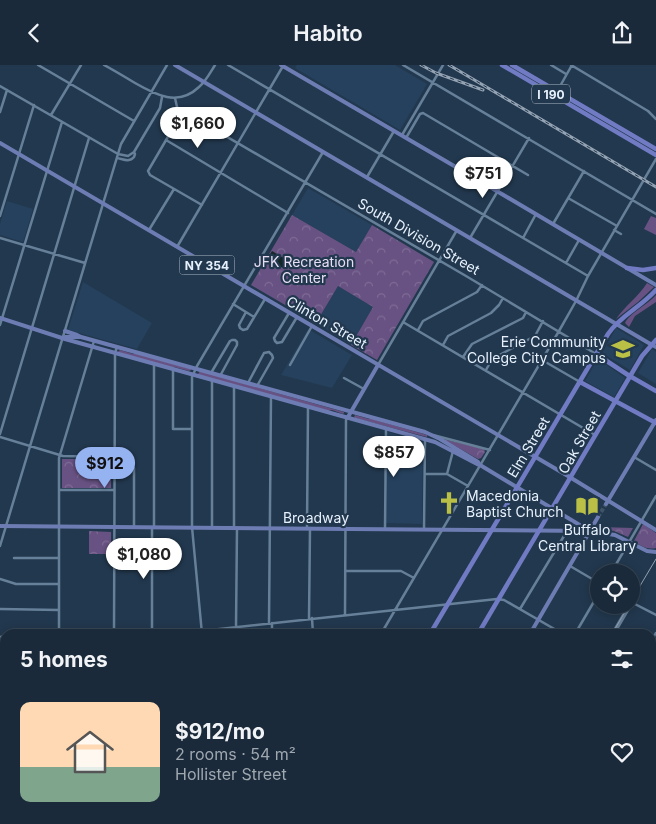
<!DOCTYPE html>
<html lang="en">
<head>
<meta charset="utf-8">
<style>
  body { margin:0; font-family:Inter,sans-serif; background:#273645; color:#f1f3f6; height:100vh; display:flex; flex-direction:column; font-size:19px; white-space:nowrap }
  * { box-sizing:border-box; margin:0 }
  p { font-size:16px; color:#9fa7af }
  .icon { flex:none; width:28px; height:28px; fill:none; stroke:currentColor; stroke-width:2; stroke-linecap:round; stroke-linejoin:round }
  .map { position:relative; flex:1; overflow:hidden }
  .panel { position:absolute; left:0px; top:564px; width:656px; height:196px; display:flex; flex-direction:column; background:#1a2a3a; border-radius:15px 15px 0 0; box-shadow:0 2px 12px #0003,0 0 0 1px #384654 }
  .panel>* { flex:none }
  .controls { position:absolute; left:590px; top:499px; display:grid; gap:10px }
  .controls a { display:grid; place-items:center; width:50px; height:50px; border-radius:50%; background:#1a2a3a; box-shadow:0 2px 12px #0003,0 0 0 1px #384654; font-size:25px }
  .price { position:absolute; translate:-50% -42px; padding:0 11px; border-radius:18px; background:#fff; color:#222; font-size:16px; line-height:32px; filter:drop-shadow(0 1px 2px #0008) }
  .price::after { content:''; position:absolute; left:50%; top:30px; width:15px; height:11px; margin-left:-8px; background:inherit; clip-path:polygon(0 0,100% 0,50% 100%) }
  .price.on { background:#95b2f1; color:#111 }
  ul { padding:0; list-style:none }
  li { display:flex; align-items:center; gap:15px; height:125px; padding:0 20px }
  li+li { border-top:1px solid #384654 }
  li span { display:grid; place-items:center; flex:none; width:140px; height:100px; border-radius:10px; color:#555 }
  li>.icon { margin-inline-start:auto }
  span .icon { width:60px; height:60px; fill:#fffc; stroke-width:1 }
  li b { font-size:21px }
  h2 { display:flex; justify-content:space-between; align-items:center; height:60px; padding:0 20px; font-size:21px }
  header { display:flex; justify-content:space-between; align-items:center; height:65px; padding:0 20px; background:#1a2a3a; font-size:22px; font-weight:600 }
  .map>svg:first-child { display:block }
  .built { fill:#26415d }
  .green { fill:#685283 }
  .park { fill:url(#park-crowns) }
  .water { fill:#152827 }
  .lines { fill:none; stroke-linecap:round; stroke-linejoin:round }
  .major-tunnel { stroke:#405468; stroke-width:4; stroke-dasharray:4 2; stroke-linecap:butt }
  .minor { stroke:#678099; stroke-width:2.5 }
  .major { stroke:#6d7db3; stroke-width:4 }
  .highway { stroke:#717bc4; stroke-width:4.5 }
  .tram { stroke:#94a3b3; stroke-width:1 }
  .rail-casing { stroke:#94a3b3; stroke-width:3 }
  .rail { stroke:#22384e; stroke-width:1; stroke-dasharray:4; stroke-linecap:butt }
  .labels { text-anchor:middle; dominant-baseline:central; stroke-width:4.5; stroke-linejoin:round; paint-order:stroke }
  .shield { fill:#22384e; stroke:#acbac8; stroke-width:1 }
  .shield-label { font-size:12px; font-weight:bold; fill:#e7f1fd }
  .street-label { font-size:14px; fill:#e7f1fd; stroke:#22384e }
  .park-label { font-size:14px; fill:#e8dff4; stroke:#22384e }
  .poi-label { font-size:14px; fill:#e7f1fd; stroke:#22384e; text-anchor:end }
</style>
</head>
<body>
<header><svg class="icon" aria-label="back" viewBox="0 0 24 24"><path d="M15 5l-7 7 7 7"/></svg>Habito<svg class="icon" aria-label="share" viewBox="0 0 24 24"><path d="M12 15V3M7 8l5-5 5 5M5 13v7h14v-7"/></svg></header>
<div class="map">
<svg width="656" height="759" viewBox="0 0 656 759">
  <defs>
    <pattern id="park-crowns" width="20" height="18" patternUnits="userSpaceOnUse" patternTransform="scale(1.25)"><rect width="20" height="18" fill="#685283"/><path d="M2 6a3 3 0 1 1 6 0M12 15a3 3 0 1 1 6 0" fill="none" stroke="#7e6b95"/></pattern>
  </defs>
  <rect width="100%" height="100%" fill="#22384e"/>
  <path class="built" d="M297,0H395L427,19L400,65L295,3Z
    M308,123L372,160L356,187L292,150Z
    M7,136L33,144L23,177L0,170V159Z
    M83,217L152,258L137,284L68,265Z
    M338,221L373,242L351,280L316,258Z
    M616,263L644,280L630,305L602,288Z
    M308,264L352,290L332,323L281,310Z
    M652,284L656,287V319L638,308Z
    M598,294L625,313L614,332L585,316Z
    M387,367L423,377L422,459L386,458Z
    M656,641V693L651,690V649Z
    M269,755H313L319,758L321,755H417L421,758V759H267Z"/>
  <path class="green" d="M651,151L656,153V170L644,164Z
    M647,218L654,222L638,237L616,254C625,241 639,231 647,218Z
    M656,230V237L635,251L629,262L625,258C629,249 648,239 656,230Z
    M120,285L133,289H137L191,304V305L189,306L174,302L171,303L118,287Z
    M200,306L344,347V348L343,349L332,345L328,346L199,310L198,309Z
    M355,350L369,354H372L427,370V372L396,364L355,353L354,352Z"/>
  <path class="park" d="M292,150L356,187L372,160L434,197L377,295L351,280L373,242L338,221L316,258L251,220Z
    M443,374L484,384L485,387L481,393L478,394Z
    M62,394H111V423H62Z
    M643,459L656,468V483C647,485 641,481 634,476Z
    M599,462H600L633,463L628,472L614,466L599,464Z
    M89,466L111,467V489H89Z"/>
  <path class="water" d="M272,186L287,195L283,203L267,194Z"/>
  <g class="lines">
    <path class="major-tunnel" d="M598,452L606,439"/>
    <path class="minor" d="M38,0L134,56
      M104,0C115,6 125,12 135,18C156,30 178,42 199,22C206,16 210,8 215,0
      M228,0L588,211
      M403,0L656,149
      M551,0L566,9
      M571,0L648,46L656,54
      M0,21L118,89
      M559,23L572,0
      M175,33L177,42L181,45L466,211L596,289
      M183,46L148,106L150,110L202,140
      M0,47L7,25
      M51,50L81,0
      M402,70L443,0
      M406,73L420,49L423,48L528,110
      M166,75L288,148
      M118,89L128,91L134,87L160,43L162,32
      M117,93C123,94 129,98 134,92L135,89L134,87
      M367,112L394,66
      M568,133L617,161
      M0,151L34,40
      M553,159L584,106
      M149,165L174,124
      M614,165L621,169
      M0,173L85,198
      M470,173L529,73
      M523,173L536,149
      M177,182L283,1
      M566,198L579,175
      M233,239L254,252
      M246,247L239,260L240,263L243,265L247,264L265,234
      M289,248L274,273L275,276L277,278L282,277L297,252
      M403,257L595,370
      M0,260L62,57
      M418,265L423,256L477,227L482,220
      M443,280L448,271L491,248L499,240L503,233
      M463,292L472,279L523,253L526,247
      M542,295L580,317
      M154,299V462
      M290,300L312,261
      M378,300L457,165
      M173,304V364H192
      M486,305L492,294L535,271L543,256
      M211,308L230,276L232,275H235L237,277V280L220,311
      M344,313L364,324
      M212,315V462
      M248,318L264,288L269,287L272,290L273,293L257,321
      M234,321V463
      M0,369L89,73
      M433,370L490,385
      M0,372L63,391L114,392
      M634,392L656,405
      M425,409H447L468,421
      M447,409L453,386
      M59,425H114
      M134,462V403
      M307,463L308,341
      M385,464L386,363
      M424,464L425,374
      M0,481L121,79L167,0
      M14,493H59
      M570,501L599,518
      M345,506H401L414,513
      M611,508L656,431
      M0,514L16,519H59
      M631,537L656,550
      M0,544L59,545
      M520,544L567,466
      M345,550L346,355L348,352
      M312,553L313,569
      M309,554L310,463
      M269,558L271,331
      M236,562L237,463
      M59,569V393L94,276
      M114,569L115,288L117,282
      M152,569V462
      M174,569L497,534L504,535L563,569
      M202,569L192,462V312L197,301L323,87
      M239,569V562
      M272,569V558
      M381,569L559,266L576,236L588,211L656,94
      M575,569L599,528
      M612,569L629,540
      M614,569L631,540
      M0,572L5,571
      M651,576L656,568
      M0,588L5,587
      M651,621L656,624
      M0,623L5,647
      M651,645L656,636
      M0,741L5,740
      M651,755L656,758
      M5,759L23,755
      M53,759L56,755
      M89,759L92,755
      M125,759L128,755
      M162,759L164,755
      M197,759L199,755
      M233,759L236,755
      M269,759L271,755
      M462,759L465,755
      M584,759L587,755"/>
    <path class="major" d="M175,0L647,277L656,282
      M281,0L473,112L656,220
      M0,78L568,411L656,465
      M0,253L65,274L435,377L477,399L480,400L588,465
      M65,266L77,270L81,272
      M62,273L66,272H81L425,367L440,374L478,397L480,400
      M348,352L378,300
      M606,439L656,355
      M0,461L590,466L615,470L647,486L656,487
      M530,569L598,452
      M651,695L656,698
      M0,703L5,702
      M651,744L656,736
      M307,755L314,759
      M477,755L484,759
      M320,759L322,755
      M368,759L371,755
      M418,759L420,755
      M498,759L500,755
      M504,759L506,755
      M544,759L546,755
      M642,759L645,755"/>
    <path class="highway" d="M502,0L656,90
      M512,0L656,84
      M627,203L643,205L656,203
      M596,289L628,310L656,326
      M580,317L656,358
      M430,569L608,269C620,251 641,242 656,225
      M478,569L642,291L656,275
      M0,748L5,747
      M0,753L5,752"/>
    <path class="tram" d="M631,536L656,494
      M612,569L629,540"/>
    <defs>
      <path id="rail" d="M421,0L436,8L483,25
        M449,0L656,122"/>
    </defs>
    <use href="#rail" class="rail-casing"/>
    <use href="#rail" class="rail"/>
  </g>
  <defs>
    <symbol id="university-bare" viewBox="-9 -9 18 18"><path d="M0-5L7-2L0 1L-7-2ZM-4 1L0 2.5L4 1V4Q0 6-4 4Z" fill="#bac045" stroke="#22384e" stroke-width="2.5" paint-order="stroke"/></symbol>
    <symbol id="church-bare" viewBox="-9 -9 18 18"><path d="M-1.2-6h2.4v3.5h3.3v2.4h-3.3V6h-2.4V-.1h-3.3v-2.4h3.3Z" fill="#bac045" stroke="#22384e" stroke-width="2.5" paint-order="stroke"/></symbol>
    <symbol id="library-bare" viewBox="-9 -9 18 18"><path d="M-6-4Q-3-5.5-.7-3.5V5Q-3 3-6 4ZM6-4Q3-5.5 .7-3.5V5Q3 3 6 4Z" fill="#bac045" stroke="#22384e" stroke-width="2.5" paint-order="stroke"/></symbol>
  </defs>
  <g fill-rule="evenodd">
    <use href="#university-bare" x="607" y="268" width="32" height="32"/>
    <use href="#church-bare" x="433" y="422" width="32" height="32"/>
    <use href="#library-bare" x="571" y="425" width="32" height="32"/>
  </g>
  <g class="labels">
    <g class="shield">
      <rect x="532" y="19.5" width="38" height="19" rx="4"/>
      <rect x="179.5" y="190.5" width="55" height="19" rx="4"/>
    </g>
    <g class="shield-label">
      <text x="551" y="29">I 190</text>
      <text x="207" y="200">NY 354</text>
    </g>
    <g class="street-label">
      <text transform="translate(419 171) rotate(30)">South Division Street</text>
      <text transform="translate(327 257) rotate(30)">Clinton Street</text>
      <text transform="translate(579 377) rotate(-60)">Oak Street</text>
      <text transform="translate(528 382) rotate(-59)">Elm Street</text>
      <text x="316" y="452">Broadway</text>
    </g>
    <g class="park-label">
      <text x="304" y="196">JFK Recreation<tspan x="304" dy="16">Center</tspan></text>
    </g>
    <g class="poi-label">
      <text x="606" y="276">Erie Community<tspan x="606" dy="16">College City Campus</tspan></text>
      <text x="466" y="430" text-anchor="start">Macedonia<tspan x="466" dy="16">Baptist Church</tspan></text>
      <text x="587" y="464" text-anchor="middle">Buffalo<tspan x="587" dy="16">Central Library</tspan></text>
    </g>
  </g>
</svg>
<div class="controls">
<a><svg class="icon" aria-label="locate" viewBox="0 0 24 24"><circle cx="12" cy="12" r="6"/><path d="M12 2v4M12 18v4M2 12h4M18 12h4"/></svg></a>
</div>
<b class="price" style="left:198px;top:84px">$1,660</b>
<b class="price" style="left:483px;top:134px">$751</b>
<b class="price" style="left:394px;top:413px">$857</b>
<b class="price on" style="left:105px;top:424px">$912</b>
<b class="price" style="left:144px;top:515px">$1,080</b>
<section class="panel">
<h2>5 homes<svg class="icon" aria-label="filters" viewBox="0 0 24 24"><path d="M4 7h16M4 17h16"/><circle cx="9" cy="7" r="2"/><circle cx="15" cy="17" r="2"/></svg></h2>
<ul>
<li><span style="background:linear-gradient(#ffd9b3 65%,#7fa58c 0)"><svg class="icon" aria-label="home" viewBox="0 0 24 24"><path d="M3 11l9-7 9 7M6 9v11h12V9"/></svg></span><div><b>$912/mo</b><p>2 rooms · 54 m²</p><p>Hollister Street</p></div><svg class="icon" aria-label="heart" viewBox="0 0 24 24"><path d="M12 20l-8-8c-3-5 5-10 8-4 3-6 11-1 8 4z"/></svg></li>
</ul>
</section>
</div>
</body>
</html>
